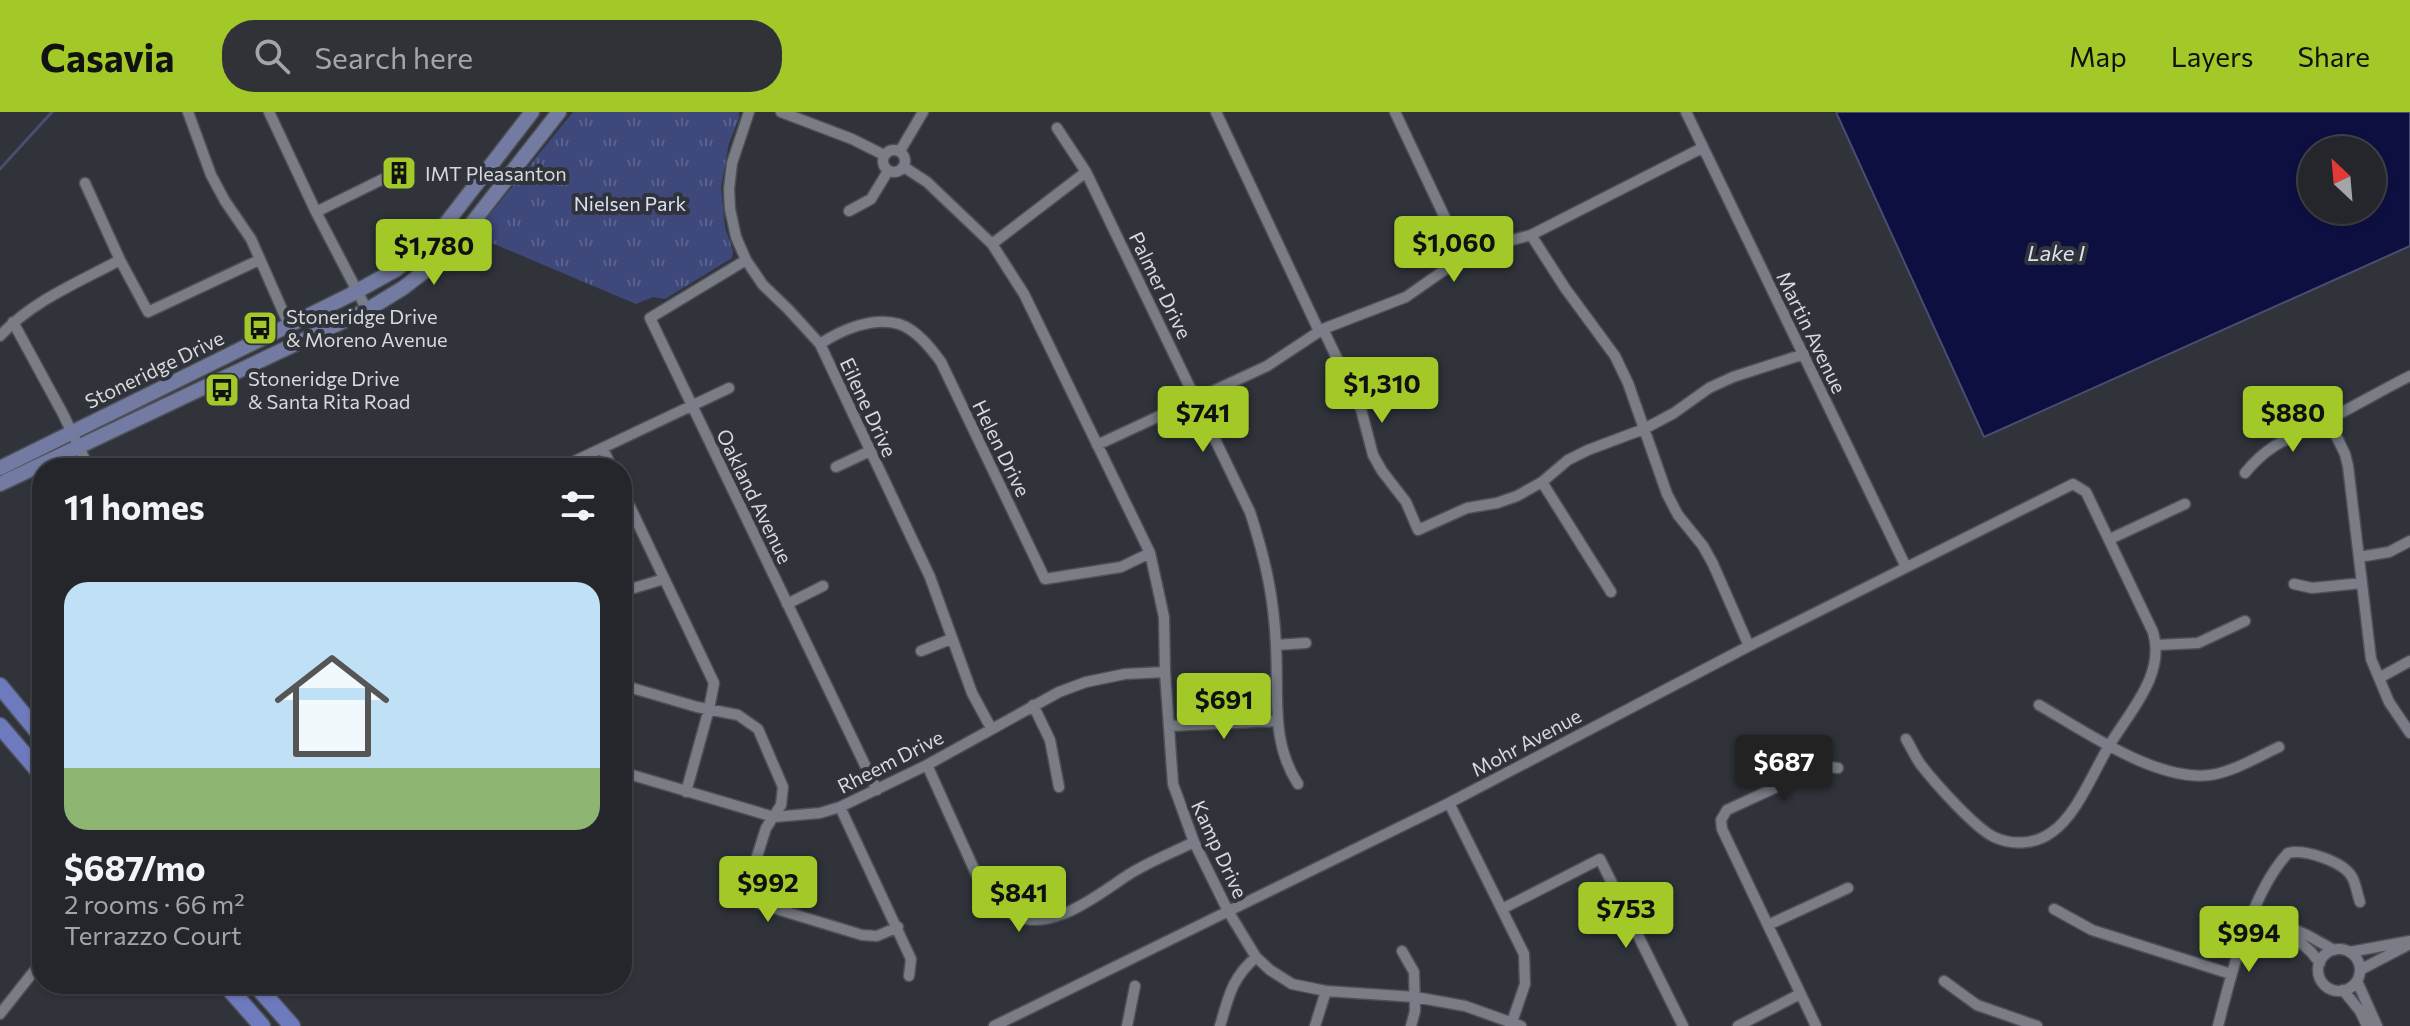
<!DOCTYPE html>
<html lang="en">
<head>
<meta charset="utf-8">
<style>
  body { margin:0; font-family:Commissioner,sans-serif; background:#313238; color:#f1f3f6; height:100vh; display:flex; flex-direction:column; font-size:30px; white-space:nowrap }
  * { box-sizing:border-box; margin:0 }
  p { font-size:26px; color:#a3a5a9 }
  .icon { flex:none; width:44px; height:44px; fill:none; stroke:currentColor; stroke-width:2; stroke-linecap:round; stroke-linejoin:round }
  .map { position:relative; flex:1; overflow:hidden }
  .drawer { position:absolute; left:32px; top:346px; width:600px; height:536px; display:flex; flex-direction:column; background:#25262c; border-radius:32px; box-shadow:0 2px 6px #0004,0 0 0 2px #424348 }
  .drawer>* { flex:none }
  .needle { width:52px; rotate:334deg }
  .fabs { position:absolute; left:2298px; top:24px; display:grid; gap:16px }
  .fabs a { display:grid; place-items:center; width:88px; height:88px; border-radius:50%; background:#25262c; box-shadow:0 2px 6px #0004,0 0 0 2px #424348; font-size:40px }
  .price { position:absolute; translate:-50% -68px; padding:0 18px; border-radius:8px; background:#a2c928; color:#111; font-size:26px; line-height:52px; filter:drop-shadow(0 2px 4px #0008) }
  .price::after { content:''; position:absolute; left:50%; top:48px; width:24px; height:18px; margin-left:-12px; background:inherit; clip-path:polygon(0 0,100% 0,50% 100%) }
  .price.on { background:#222; color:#fff }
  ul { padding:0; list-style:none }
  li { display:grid; align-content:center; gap:16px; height:424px; padding:0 32px }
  li span { display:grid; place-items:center; height:248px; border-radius:24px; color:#555 }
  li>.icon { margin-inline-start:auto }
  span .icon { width:144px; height:144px; fill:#fffc; stroke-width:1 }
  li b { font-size:34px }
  h2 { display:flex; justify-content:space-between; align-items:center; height:96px; padding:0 32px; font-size:34px }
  header { display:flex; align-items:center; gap:48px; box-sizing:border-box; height:112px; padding:0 40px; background:#a2c928; color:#111 }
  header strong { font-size:38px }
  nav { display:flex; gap:44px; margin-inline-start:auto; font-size:28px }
  .search { width:560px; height:72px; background:#313238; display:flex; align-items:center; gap:20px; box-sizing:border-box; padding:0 28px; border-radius:32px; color:#a3a5a9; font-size:30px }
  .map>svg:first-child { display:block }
  .grass { fill:url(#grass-tufts) }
  .garden { fill:#3e487a }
  .water { fill:#0d0f41; stroke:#4a4c70; stroke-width:2; fill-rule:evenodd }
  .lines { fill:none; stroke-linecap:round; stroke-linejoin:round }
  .stream { stroke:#4a4c70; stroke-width:3 }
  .minor-casing { stroke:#4e5057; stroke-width:13 }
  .secondary-casing { stroke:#4e5057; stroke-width:17 }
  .primary-casing { stroke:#4e5057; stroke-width:19 }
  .minor { stroke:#7a7c86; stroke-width:10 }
  .secondary { stroke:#737ba2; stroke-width:14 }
  .primary { stroke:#6d7abd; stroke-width:16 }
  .labels { text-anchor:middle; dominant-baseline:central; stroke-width:8; stroke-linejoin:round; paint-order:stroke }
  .poi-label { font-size:20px; fill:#d7d9de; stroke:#31333b; text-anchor:start }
  .park-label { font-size:20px; fill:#dbe0f1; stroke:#31333b }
  .street-label { font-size:20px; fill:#d7d9de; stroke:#31333b }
  .water-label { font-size:22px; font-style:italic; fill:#dce1f2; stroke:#31333b }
</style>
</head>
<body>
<header>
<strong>Casavia</strong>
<div class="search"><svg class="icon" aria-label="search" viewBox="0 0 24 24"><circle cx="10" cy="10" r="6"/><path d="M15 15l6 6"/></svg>Search here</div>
<nav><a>Map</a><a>Layers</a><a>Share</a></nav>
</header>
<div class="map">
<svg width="2410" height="914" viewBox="0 0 2410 914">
  <defs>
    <pattern id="grass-tufts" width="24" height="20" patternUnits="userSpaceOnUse" patternTransform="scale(2)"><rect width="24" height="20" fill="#3e487a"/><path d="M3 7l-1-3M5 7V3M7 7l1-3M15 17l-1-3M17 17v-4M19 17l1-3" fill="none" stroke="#59628c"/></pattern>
  </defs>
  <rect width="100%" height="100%" fill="#31333b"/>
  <path class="grass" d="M573,0H739V6L729,31L721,75L725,115L733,139L732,146L665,187L653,185L636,192L473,123Z"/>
  <path class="garden" d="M582,70L596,107L576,114L562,77Z"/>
  <path class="water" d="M1836,0H2410V134L1984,325ZM2312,38H2372V98H2312Z"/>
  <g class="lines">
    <path class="stream" d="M0,57L52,0"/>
    <defs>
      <path id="minor" d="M188,0L211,63L225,89L251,127L289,213
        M269,0L316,100L367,198
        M749,0L732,51L729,77L730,97L736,125L746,148L763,173L788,197L820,232L930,465L972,581L991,616
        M781,0L852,27L884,43
        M1216,0L1319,219
        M1395,0L1464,146
        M1686,0L1906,455
        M1057,16L1086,60L1250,400C1265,446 1274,485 1276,534C1279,582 1270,629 1298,672
        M883 49a11 11 0 1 1 22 0a11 11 0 1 1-22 0Z
        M900,39L923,0
        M904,55L927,70L992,132L1024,182L1150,441L1164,505L1165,560L1173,672L1194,730L1228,799L1256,845L1270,858L1292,872L1326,879L1415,885L1465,894L1521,914
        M85,71L120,148L148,200L259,148
        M849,99L871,87L888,59
        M316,100L383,67
        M1531,123L1565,176L1615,244L1628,271L1667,382L1678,403L1703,434L1713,452L1749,534
        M992,132L1086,60
        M746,148L650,206L877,678
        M13,210L63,302L89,356
        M1323,217L1361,297L1373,343L1382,359L1406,390L1418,418L1467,396L1497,391L1517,384L1542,370L1568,348L1588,338L1644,317L1674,301L1709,276L1733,265L1804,242
        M0,224C32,189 79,170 120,148
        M820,232C841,218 873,204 899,212C917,218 931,236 941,250L1045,467L1121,455L1150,441
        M2328,307L2345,342L2348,354L2371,547L2389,590L2410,621
        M1097,333L1267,254L1323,217L1406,185L1453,152L1483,136L1531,123L1702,36
        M603,337L612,356
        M836,355L870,339
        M560,356L729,276
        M2245,361C2270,330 2293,325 2327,308C2355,294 2382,278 2410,264
        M1542,370L1611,480
        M622,378L714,571L709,597L686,680
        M2110,427L2185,392
        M2359,445L2389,440L2410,429
        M2294,472L2312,476L2362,471
        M622,474L634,476L664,467
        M787,492L823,474
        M1276,533L1306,531
        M2157,533L2198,531L2245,509
        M921,539L951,527
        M2379,566L2410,549
        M622,573L697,595L738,603L758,617L783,675L781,693L766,716L748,773L751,785L760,792L862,823L877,824L898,815
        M1033,593L1050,628L1059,675
        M2039,593C2084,619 2157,670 2210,663C2233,660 2257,645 2279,635
        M1169,614L1278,609
        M927,653L983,777C991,786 1000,795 1010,801C1049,824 1097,783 1128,763C1148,750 1172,741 1194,730
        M622,660L774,705L820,701L840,695L927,653L1059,580L1086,570L1125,562L1165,560
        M1449,691L1524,842L1525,872L1511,913
        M840,695L911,847L909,864
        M1502,797L1600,747L1683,914
        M2054,797L2092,818L2231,862
        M2254,800L2307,823L2334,838
        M1768,813L1848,776
        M2287,818L2311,840L2320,851
        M2318 858a21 21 0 1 1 42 0a21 21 0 1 1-42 0Z
        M1402,839L1414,860L1415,899L1411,914
        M2350,840L2410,829
        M2360,858L2408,833
        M1944,869L1977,893L2037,914
        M2357,869L2377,914
        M2343,878L2360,899L2367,914
        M0,902L42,849
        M994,914L1449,691L1749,534L2073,372L2086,380L2153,520C2166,563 2129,600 2109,634C2093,660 2077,703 2052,720C2036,732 2013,734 1994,725C1975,716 1935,671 1921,653C1915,645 1911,635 1906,627
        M1127,914L1135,874
        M1220,914C1229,883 1232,866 1256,845
        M1315,914L1326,879
        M1738,914L1800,882
        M1816,914L1722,717L1721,708L1727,698L1822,654L1838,656
        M2218,914C2231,862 2251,781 2288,741C2304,737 2343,749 2352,765C2356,772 2357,782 2360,790"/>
      <path id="secondary" d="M0,356L350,183L397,157L437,123L532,0
        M0,372L367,198L403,176L438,149L462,124L559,0"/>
      <path id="primary" d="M0,574L42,625
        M0,614L42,663
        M225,872L262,914
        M255,872L292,914"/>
    </defs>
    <use href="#minor" class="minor-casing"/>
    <use href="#secondary" class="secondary-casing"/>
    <use href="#primary" class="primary-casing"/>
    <use href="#minor" class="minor"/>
    <use href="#secondary" class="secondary"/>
    <use href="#primary" class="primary"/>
  </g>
  <defs>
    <symbol id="building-square" viewBox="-11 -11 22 22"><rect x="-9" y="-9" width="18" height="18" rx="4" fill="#a2c928" stroke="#31333b"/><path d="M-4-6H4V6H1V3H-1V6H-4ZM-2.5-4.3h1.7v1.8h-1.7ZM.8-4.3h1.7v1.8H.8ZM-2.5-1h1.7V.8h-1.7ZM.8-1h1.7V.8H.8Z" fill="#111"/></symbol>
    <symbol id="bus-square" viewBox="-11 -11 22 22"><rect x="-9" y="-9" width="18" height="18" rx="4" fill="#a2c928" stroke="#31333b"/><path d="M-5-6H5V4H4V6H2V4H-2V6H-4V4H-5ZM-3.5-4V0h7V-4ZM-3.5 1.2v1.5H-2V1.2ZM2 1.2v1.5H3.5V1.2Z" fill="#111"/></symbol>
  </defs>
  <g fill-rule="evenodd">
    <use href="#building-square" x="379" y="41" width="40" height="40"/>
    <use href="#bus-square" x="240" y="196" width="40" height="40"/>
    <use href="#bus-square" x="202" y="258" width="40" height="40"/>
  </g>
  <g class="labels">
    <g class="poi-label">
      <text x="425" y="61">IMT Pleasanton</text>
      <text x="286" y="204">Stoneridge Drive<tspan x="286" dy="23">&amp; Moreno Avenue</tspan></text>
      <text x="248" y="266">Stoneridge Drive<tspan x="248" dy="23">&amp; Santa Rita Road</tspan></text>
    </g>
    <g class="park-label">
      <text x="630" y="91">Nielsen Park</text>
    </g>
    <g class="street-label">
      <text transform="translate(1161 173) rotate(64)">Palmer Drive</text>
      <text transform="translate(1812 220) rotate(64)">Martin Avenue</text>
      <text transform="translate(154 257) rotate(-26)">Stoneridge Drive</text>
      <text transform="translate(869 295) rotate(65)">Eilene Drive</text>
      <text transform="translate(1002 336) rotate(64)">Helen Drive</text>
      <text transform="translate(755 384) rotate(64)">Oakland Avenue</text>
      <text transform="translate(1526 630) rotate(-28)">Mohr Avenue</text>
      <text transform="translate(890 649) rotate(-27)">Rheem Drive</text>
      <text transform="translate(1220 737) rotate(65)">Kamp Drive</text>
    </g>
    <g class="water-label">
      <text x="2056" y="140">Lake I</text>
    </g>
  </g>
</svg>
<div class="fabs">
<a><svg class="needle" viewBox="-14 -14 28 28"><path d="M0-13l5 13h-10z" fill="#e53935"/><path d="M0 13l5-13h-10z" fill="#a3a5a9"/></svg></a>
</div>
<b class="price" style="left:1454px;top:172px">$1,060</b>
<b class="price" style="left:434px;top:175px">$1,780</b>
<b class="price" style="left:1382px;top:313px">$1,310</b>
<b class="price" style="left:1203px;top:342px">$741</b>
<b class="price" style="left:2293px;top:342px">$880</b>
<b class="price" style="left:1224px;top:629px">$691</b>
<b class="price on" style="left:1784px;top:691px">$687</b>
<b class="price" style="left:768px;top:812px">$992</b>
<b class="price" style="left:1019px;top:822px">$841</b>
<b class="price" style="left:1626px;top:838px">$753</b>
<b class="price" style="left:2249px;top:862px">$994</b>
<section class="drawer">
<h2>11 homes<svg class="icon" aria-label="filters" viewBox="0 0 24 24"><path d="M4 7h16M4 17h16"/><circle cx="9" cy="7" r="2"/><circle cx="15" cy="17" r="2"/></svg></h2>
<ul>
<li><span style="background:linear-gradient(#bfe0f5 75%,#8fb573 0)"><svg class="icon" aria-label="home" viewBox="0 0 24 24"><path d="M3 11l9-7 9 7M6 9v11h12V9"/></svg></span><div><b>$687/mo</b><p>2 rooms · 66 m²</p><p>Terrazzo Court</p></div></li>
</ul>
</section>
</div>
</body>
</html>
